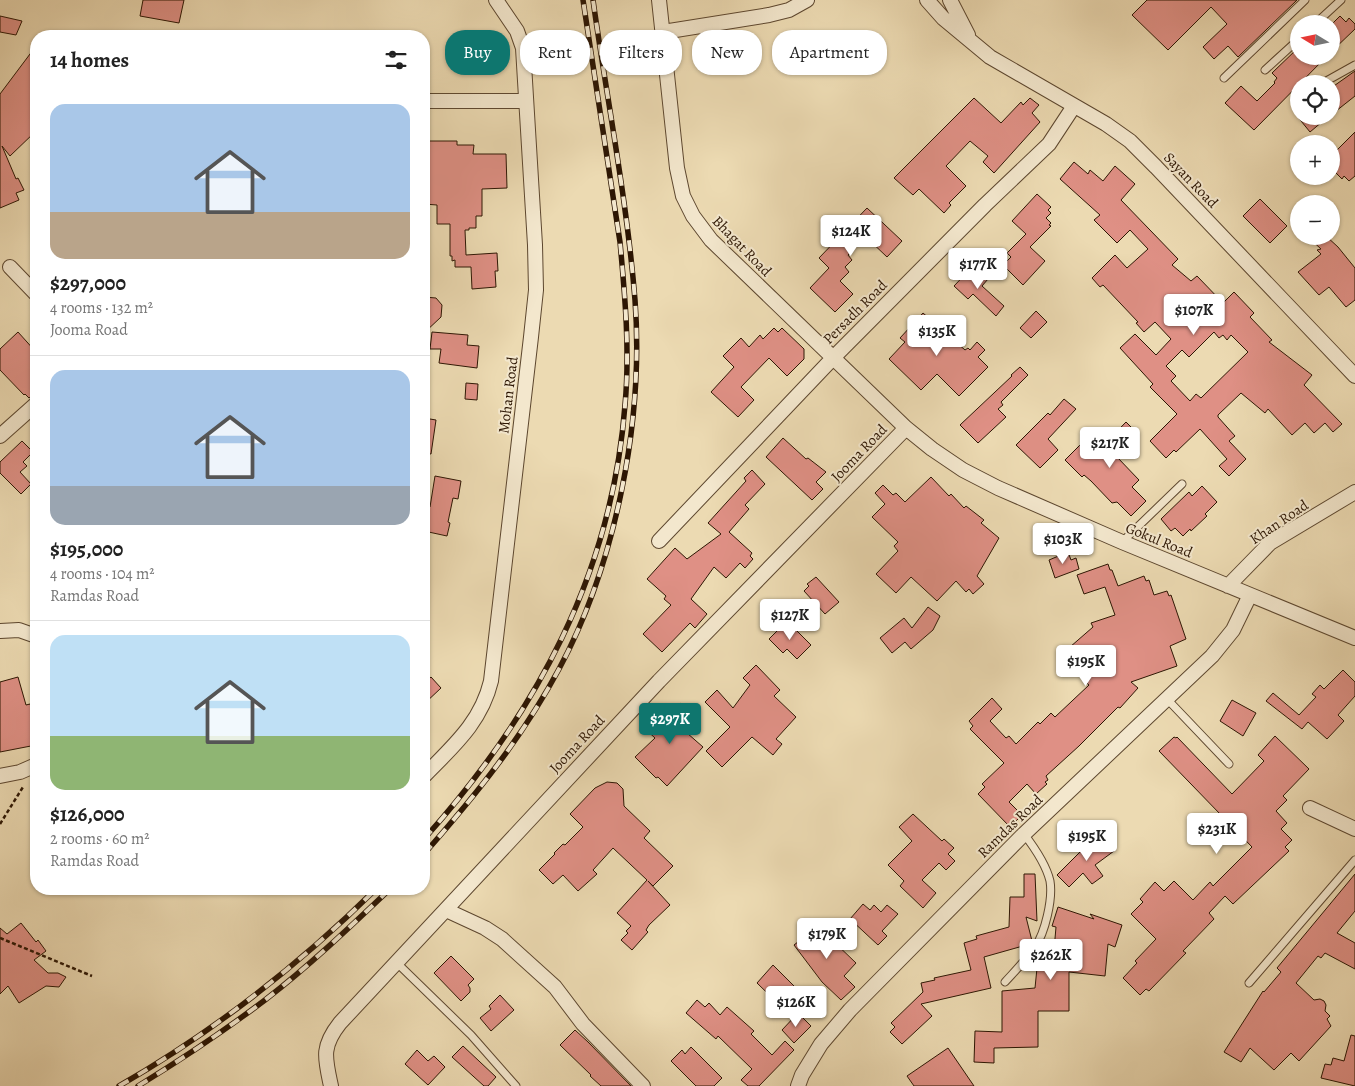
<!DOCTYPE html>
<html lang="en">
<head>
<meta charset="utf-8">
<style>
  body { margin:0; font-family:Alegreya,serif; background:#f2f2f2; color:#222; height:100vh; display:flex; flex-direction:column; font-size:19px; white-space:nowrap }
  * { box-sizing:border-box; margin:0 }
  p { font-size:16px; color:#767676 }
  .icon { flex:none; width:28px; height:28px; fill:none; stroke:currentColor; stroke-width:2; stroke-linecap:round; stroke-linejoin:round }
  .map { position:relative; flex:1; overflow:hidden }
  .drawer { position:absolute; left:30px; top:30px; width:400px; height:865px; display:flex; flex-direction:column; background:#fff; border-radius:20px; box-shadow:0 1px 4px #0004 }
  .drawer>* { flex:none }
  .banner { position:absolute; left:445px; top:30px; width:475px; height:45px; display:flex; gap:10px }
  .needle { width:32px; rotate:280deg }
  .fabs { position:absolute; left:1290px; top:15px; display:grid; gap:10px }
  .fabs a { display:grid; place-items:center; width:50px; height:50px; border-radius:50%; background:#fff; box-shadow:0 1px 4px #0004; font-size:25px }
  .price { position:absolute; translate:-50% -42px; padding:0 11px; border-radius:5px; background:#fff; color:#222; font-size:16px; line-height:32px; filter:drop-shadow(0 1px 2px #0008) }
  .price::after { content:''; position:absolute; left:50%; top:30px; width:15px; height:11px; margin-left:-8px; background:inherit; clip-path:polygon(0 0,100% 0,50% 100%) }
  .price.on { background:#0f766e; color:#fff }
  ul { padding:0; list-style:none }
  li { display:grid; align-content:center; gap:10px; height:265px; padding:0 20px }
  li+li { border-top:1px solid #e0e0e0 }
  li span { display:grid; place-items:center; height:155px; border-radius:15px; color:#555 }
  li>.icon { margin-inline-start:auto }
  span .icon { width:90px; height:90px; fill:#fffc; stroke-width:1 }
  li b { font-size:21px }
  h2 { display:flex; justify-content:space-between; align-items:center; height:60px; padding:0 20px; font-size:21px }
  .pill { padding:0 18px; border-radius:20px; background:#fff; box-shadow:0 1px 4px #0004; font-size:18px; line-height:45px }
  .pill.on { background:#0f766e; color:#fff }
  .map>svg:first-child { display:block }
  .building { fill:#df9085; stroke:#2d1603; fill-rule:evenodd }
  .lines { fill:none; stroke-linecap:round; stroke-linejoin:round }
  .service-casing { stroke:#5d472f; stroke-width:9 }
  .minor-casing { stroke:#5d472f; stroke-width:16 }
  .path { stroke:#2d1603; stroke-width:2.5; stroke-dasharray:4 2.5; stroke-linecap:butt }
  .service { stroke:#f3e7cd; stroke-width:7 }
  .minor { stroke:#f3e7cd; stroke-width:14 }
  .rail-casing { stroke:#2d1603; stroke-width:5.5 }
  .rail { stroke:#f3e7cd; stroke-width:4; stroke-dasharray:11; stroke-linecap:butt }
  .labels { text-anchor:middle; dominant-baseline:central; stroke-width:4; stroke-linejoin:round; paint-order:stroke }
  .street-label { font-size:15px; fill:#2d1603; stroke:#f3e7cd }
</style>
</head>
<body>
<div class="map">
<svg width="1355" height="1086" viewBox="0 0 1355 1086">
  <rect width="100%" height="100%" fill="#ecdab2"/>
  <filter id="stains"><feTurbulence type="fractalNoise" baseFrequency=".004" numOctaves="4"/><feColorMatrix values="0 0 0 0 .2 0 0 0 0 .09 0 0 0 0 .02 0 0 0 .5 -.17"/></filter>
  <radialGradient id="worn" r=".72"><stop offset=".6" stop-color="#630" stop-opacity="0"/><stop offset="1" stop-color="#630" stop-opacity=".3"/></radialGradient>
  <path class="building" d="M143,0H184L179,23L140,16Z
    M1147,0H1297L1238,57L1228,46L1214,59L1203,47L1227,24L1211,7L1168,50L1132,15Z
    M0,16L22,21L16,35L0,32Z
    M1340,16L1346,22L1349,18L1355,24V29L1331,52V25Z
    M36,46V131L10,156L2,146L16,179L18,178L24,190L16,193L19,200L0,208V94Z
    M1299,47V56H1327L1254,130L1225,103L1241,86L1257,101L1275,83L1274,82L1277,78L1272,73Z
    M1355,71V96L1331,115V88Z
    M974,98L1001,123L1021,102L1023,105L1030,98L1039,105L1032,113L1040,122L994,173L983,162L988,156L970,141L946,166L966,186L949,203L951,205L944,213L919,189L913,195L894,178Z
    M1297,116H1329L1310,132Z
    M1355,132V176L1349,181L1344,176L1342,179L1331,168V156Z
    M428,141H457V145H474L473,154H506L507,188L482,189V216H476V228H469V230H465L466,255L497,253L498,271H495L496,287L472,289L471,267H455V260L452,261V256H450V224H437V205L424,204V193H427Z
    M1074,162L1088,174L1090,170L1103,181L1115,166L1135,184L1121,200L1178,259L1172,265L1191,281L1197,276L1223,303L1234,292L1254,313L1250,317L1272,340L1269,342L1312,375L1304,385L1342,424L1333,432L1325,423L1314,433L1305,423L1292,435L1268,409L1265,413L1241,393L1218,415V417L1235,436L1229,441L1246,459L1229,476L1219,466L1227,459L1200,429L1176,452L1174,450L1166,458L1150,441L1177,414L1150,387L1153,384L1120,348L1135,334L1156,355L1171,339L1155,322L1144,332L1136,323L1138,322L1103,285L1100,287L1092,278L1115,255L1127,268L1148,249L1130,230L1117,243L1094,220L1100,215L1060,179ZM1214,332L1219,338L1223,335L1227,340L1231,335L1248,352L1201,398L1196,394L1190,401L1171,381L1176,376L1166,366L1182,350L1189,357Z
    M1037,194L1051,207L1048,210L1051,213L1046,218L1051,223L1049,225L1051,226L1030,247L1045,261L1023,285L1003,265L1011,257L1007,253L1026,234L1012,221Z
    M1260,199L1287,226L1270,243L1243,216Z
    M867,208L902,241L887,257L866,237L848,255L852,260L845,267L849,272L840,281L853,294L835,312L810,288L829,268L819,258Z
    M1307,236H1326L1338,247L1355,268V300L1346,307L1329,287L1319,295L1298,272L1321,254L1317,250L1321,249Z
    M974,265L988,279L982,286L1004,306L996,316L973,294L968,299L954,286Z
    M424,297L436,298L442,305L441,317L424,333Z
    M1036,311L1047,322L1031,338L1020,328Z
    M923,313L965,350L968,348L970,350L977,342L985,350L978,357L988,367L959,396L937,374L921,390L889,359L905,342L900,338Z
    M774,328L778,332L782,328L804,349V359L787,376L769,358L741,387L754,400L738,417L711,392L734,367L723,356L741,338L749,347L760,335L763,339Z
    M18,332L36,352V392L29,398L25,394L24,395L0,370V349Z
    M432,332L468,335L467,345L479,346L477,368L439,363L441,349H430Z
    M1020,367L1028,375L1001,402L1003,405L998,409L1006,417L978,443L960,425L1012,376L1011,375Z
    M466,383L478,384L477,400L465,399Z
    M1064,399L1076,409L1048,439L1058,450L1040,468L1016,445L1048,413L1050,415Z
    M424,418L436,420L431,454L424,453Z
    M1126,422L1139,435L1117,457L1139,480L1132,487L1146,501L1131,516L1117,502L1112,503L1091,481L1084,475L1082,477L1065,460L1084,441L1096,453Z
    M783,438L806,459L808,458L826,472L816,482L823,489L812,500L766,457Z
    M22,441L33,452L23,462L27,466L20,472L31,484L21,494L0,473V462Z
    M752,470L765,484L745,505L749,509L729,532L752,553L750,556L753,559L745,568L740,563L726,578L714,567L691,599L707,614L695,628L690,623L662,652L643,634L671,605L664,599L666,596L647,579L675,548L687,559L721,534L708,523L746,481L744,478Z
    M435,476L461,481L458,499L453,498L448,522L450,523L447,536L424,531V506L430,507Z
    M931,477L949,496L951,494L964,508L966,506L984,520L981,523L999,538L977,576L984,584L973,594L969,589L966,592L956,581L937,601L911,577L896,593L876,574L898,551L894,546L898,542L872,517L885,504L875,493L883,485L893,495L896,493L905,502Z
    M1202,486L1217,502L1205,514L1207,516L1191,531L1190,529L1183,536L1175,528L1171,531L1161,519L1189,492L1192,496Z
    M1068,552L1071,560L1076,558L1079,569L1055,578L1049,560Z
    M1108,564L1110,570H1112L1118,586L1144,576L1146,581L1149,580L1154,595L1167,591L1169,596L1171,595L1186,639L1170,646L1177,666L1131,682L1138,688L1120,708L1118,707L1079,746L1046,776L1048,780L1045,782L1047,784L1036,794L1027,784L1009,802L1022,815L1010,827L978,794L985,787L982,784L1004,763L970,729L973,726L969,721L992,698L1002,709L990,721L1006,738L1009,736L1016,744L1038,722L1040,724L1051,713L1055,717L1089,685L1081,678L1086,672L1071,655L1075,652L1070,647L1093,627L1091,623L1115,615L1105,587L1084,594L1077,575Z
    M816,577L839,602L825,614L804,591L809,586L807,584Z
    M928,607L940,616L933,630L911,649L905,642L892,653L880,638L904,618L912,628Z
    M787,621L811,645L797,659L787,649L783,653L769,639Z
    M756,665L780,690L774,696L796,717L776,739L782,744L773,755L752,737L722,767L706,751L730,727L705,702L717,690L733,708L750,685L743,678Z
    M1343,670L1355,682V696L1338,715L1344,721L1327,739L1308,722L1302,729L1266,701L1273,693L1299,715L1316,697L1312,694L1320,685L1324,689Z
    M18,677L26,705L30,704L34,716L36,745L0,752V682Z
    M431,677L441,688L424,704V683Z
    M1232,700L1256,713L1243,736L1220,721Z
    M680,703L699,720L687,733L703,747L667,786L658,777L656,778L635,757L655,738L643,727L654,716L662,724Z
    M1275,736L1309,769L1283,796L1287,800L1276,811L1287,823L1281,829L1292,840L1285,847L1289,851L1233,904L1225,896L1209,913L1214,919L1183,951L1186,953L1149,991L1146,989L1140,995L1123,978L1137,963L1135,961L1156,939L1131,914L1143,902L1140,899L1155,882L1164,891L1174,881L1193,900L1210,882L1213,886L1252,847L1159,751L1174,737L1176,738L1177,737L1232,794L1264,761L1258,755Z
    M607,782L617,783L623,789L624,806L650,831L644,838L673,866L653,886L648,881L670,905L649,925L646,930L648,932L632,950L621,940L628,933L626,931L631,926L617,913L647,880L613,848L593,870L597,874L578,891L563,875L553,884L539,870L555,854L554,853L563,844L565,845L583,827L570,814L595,788Z
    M913,814L942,841L944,839L954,848L948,854L955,861L946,870L939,863L922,880L936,893L923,908L900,886L904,881L888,865L912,841L899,827Z
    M1098,834L1114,851L1095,865L1103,876L1092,884L1083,873L1069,887L1057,875Z
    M1024,874H1035L1037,921L1026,917L1032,941L1030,944L984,957L991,988L921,1004L932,1016L902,1044L890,1032L895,1027L891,1023L923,992L921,983L935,980L934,978L971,970L964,943L977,939L976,936L1009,927L1010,897H1024Z
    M1355,874V911L1337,933L1355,943V969L1325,953L1321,958L1318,956L1296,983L1314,1000L1320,999L1324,1001L1326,1005L1325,1011L1330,1016L1327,1019L1331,1026L1299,1061L1291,1053L1274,1070L1250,1048L1241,1062L1224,1052L1263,991L1264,992L1281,972L1277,968Z
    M863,904L870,910L874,905L881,912L887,905L898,914L882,931L887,936L878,945L850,919Z
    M1058,907L1094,919L1090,914L1122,925L1115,947L1108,944L1105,976L1069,972V1011H1038V1047L994,1048V1063L974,1062L975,1031L1002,1032V991L1035,988L1037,968L1044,949L1054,950L1056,927L1052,926Z
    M21,923L36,942L38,940L46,951L34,960L48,973H58L66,977L59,987L46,986L19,1003L8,986L0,994V928L7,934Z
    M822,923L832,936L830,938L856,963L844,976L855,987L841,1000L822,982L794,945Z
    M451,956L474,979L468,985L470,988V992L461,1001L434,973Z
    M773,965L804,996L802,998L807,1003L793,1018L757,983Z
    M500,995L514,1010L491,1031L480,1018L491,1009L489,1006Z
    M697,1000L705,1007L709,1003L720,1015L727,1007L754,1031L751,1034L772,1055L785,1041L794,1050L759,1086H748L741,1080L752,1069L718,1036L716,1039L686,1013Z
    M798,1013L811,1026L794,1043L782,1030Z
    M575,1030L588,1042L631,1086H601L590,1076L591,1075L560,1045Z
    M1351,1035L1355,1036V1086L1321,1078L1325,1064L1331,1065L1333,1058L1344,1061Z
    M463,1046L496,1077L488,1086H484L452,1057Z
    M691,1047L722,1078L714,1086H696L671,1061L682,1050L685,1054Z
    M948,1048L974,1086H914L907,1076Z
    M417,1050L428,1061L434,1056L445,1067L428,1085L405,1064Z"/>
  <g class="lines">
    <defs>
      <path id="service" d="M1315,24L1341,0
        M1265,70L1299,39
        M1224,78L1305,0
        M1321,84L1355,65
        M1122,542L1182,484
        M1167,699L1229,764
        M396,962L471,1035L516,1086
        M1005,982C1015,971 1026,960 1035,947C1045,933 1053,899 1050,881C1046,864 1034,847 1024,834
        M1249,983L1355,860"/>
      <path id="minor" d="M659,0L677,168L683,196L693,216L711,240L906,428L932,449L963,470L998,488L1122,542L1355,638
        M927,0L943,18L990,57L1106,124L1130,141L1156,167L1355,376
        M950,0L968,35
        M663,32L769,15L789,10L807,0
        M424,101H525
        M10,267L36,294
        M0,436L36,404
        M659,541L833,358L985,205L1049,144L1074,106
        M1228,586L1270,543L1355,492
        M0,631L19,630L36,636
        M0,776L20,772L36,765
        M424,776C452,747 481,723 491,681L531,337L536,290L535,245L523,48L517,31L496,0
        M1310,808L1355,829
        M446,910L485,928L502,939L555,987L583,1024L643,1086
        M331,1086C325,1058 321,1047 340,1023L659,681L906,428
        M798,1086L802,1075L821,1044L850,1010L1024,834L1212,656L1233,630L1250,595"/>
    </defs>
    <use href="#service" class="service-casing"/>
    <use href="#minor" class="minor-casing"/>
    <path class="path" d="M0,824L23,787
      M0,938L92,976"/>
    <use href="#service" class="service"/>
    <use href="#minor" class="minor"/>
    <defs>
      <path id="rail" d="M424,839C536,714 612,574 625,405C630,351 625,296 620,242L583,0
        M424,854C475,796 522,738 559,669C616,563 644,420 635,300C627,200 607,100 593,0
        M119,1086C213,1032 299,965 376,889
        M138,1086C182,1059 224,1031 265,1000C309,966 350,927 390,889"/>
    </defs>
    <use href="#rail" class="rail-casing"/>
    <use href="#rail" class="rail"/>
  </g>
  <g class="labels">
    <g class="street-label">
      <text transform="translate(1191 180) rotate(46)">Sayan Road</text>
      <text transform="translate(742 246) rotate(46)">Bhagat Road</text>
      <text transform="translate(855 312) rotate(-45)">Persadh Road</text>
      <text transform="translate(508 395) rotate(-83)">Mohan Road</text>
      <text transform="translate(859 453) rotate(-46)">Jooma Road</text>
      <text transform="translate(1279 522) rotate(-34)">Khan Road</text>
      <text transform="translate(1159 540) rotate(22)">Gokul Road</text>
      <text transform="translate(577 744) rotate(-47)">Jooma Road</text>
      <text transform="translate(1010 826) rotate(-44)">Ramdas Road</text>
    </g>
  </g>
  <rect width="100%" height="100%" filter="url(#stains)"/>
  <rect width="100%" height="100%" fill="url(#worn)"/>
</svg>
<div class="fabs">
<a><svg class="needle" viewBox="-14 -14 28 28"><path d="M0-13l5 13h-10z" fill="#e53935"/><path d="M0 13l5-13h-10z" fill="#767676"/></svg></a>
<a><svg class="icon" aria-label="locate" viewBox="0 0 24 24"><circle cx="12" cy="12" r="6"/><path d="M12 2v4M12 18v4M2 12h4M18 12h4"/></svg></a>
<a>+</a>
<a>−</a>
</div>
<b class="price" style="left:851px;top:257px">$124K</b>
<b class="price" style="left:978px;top:290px">$177K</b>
<b class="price" style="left:1194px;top:336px">$107K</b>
<b class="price" style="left:937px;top:357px">$135K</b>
<b class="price" style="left:1110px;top:469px">$217K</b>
<b class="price" style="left:1063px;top:565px">$103K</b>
<b class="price" style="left:790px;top:641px">$127K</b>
<b class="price" style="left:1086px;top:687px">$195K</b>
<b class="price on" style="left:670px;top:745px">$297K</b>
<b class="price" style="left:1217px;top:855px">$231K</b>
<b class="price" style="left:1087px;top:862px">$195K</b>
<b class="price" style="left:827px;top:960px">$179K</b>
<b class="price" style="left:1051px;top:981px">$262K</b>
<b class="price" style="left:796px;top:1028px">$126K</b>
<div class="banner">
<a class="pill on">Buy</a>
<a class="pill">Rent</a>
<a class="pill">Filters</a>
<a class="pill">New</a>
<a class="pill">Apartment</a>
</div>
<section class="drawer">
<h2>14 homes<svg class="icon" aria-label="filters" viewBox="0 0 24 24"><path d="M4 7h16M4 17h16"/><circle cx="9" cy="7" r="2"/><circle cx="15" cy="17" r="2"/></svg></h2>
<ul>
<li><span style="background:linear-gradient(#a9c7e8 70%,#b9a48a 0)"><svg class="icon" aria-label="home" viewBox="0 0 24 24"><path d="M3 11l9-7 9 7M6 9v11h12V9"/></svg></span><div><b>$297,000</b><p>4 rooms · 132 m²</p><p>Jooma Road</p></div></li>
<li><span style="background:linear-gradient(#a9c7e8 75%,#9aa5b1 0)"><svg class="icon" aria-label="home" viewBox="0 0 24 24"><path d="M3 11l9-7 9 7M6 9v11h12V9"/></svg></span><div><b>$195,000</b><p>4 rooms · 104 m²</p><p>Ramdas Road</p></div></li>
<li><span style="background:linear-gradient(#bfe0f5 65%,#8fb573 0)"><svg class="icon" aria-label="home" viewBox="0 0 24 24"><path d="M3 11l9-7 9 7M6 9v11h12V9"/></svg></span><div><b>$126,000</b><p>2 rooms · 60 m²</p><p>Ramdas Road</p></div></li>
</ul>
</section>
</div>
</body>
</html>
